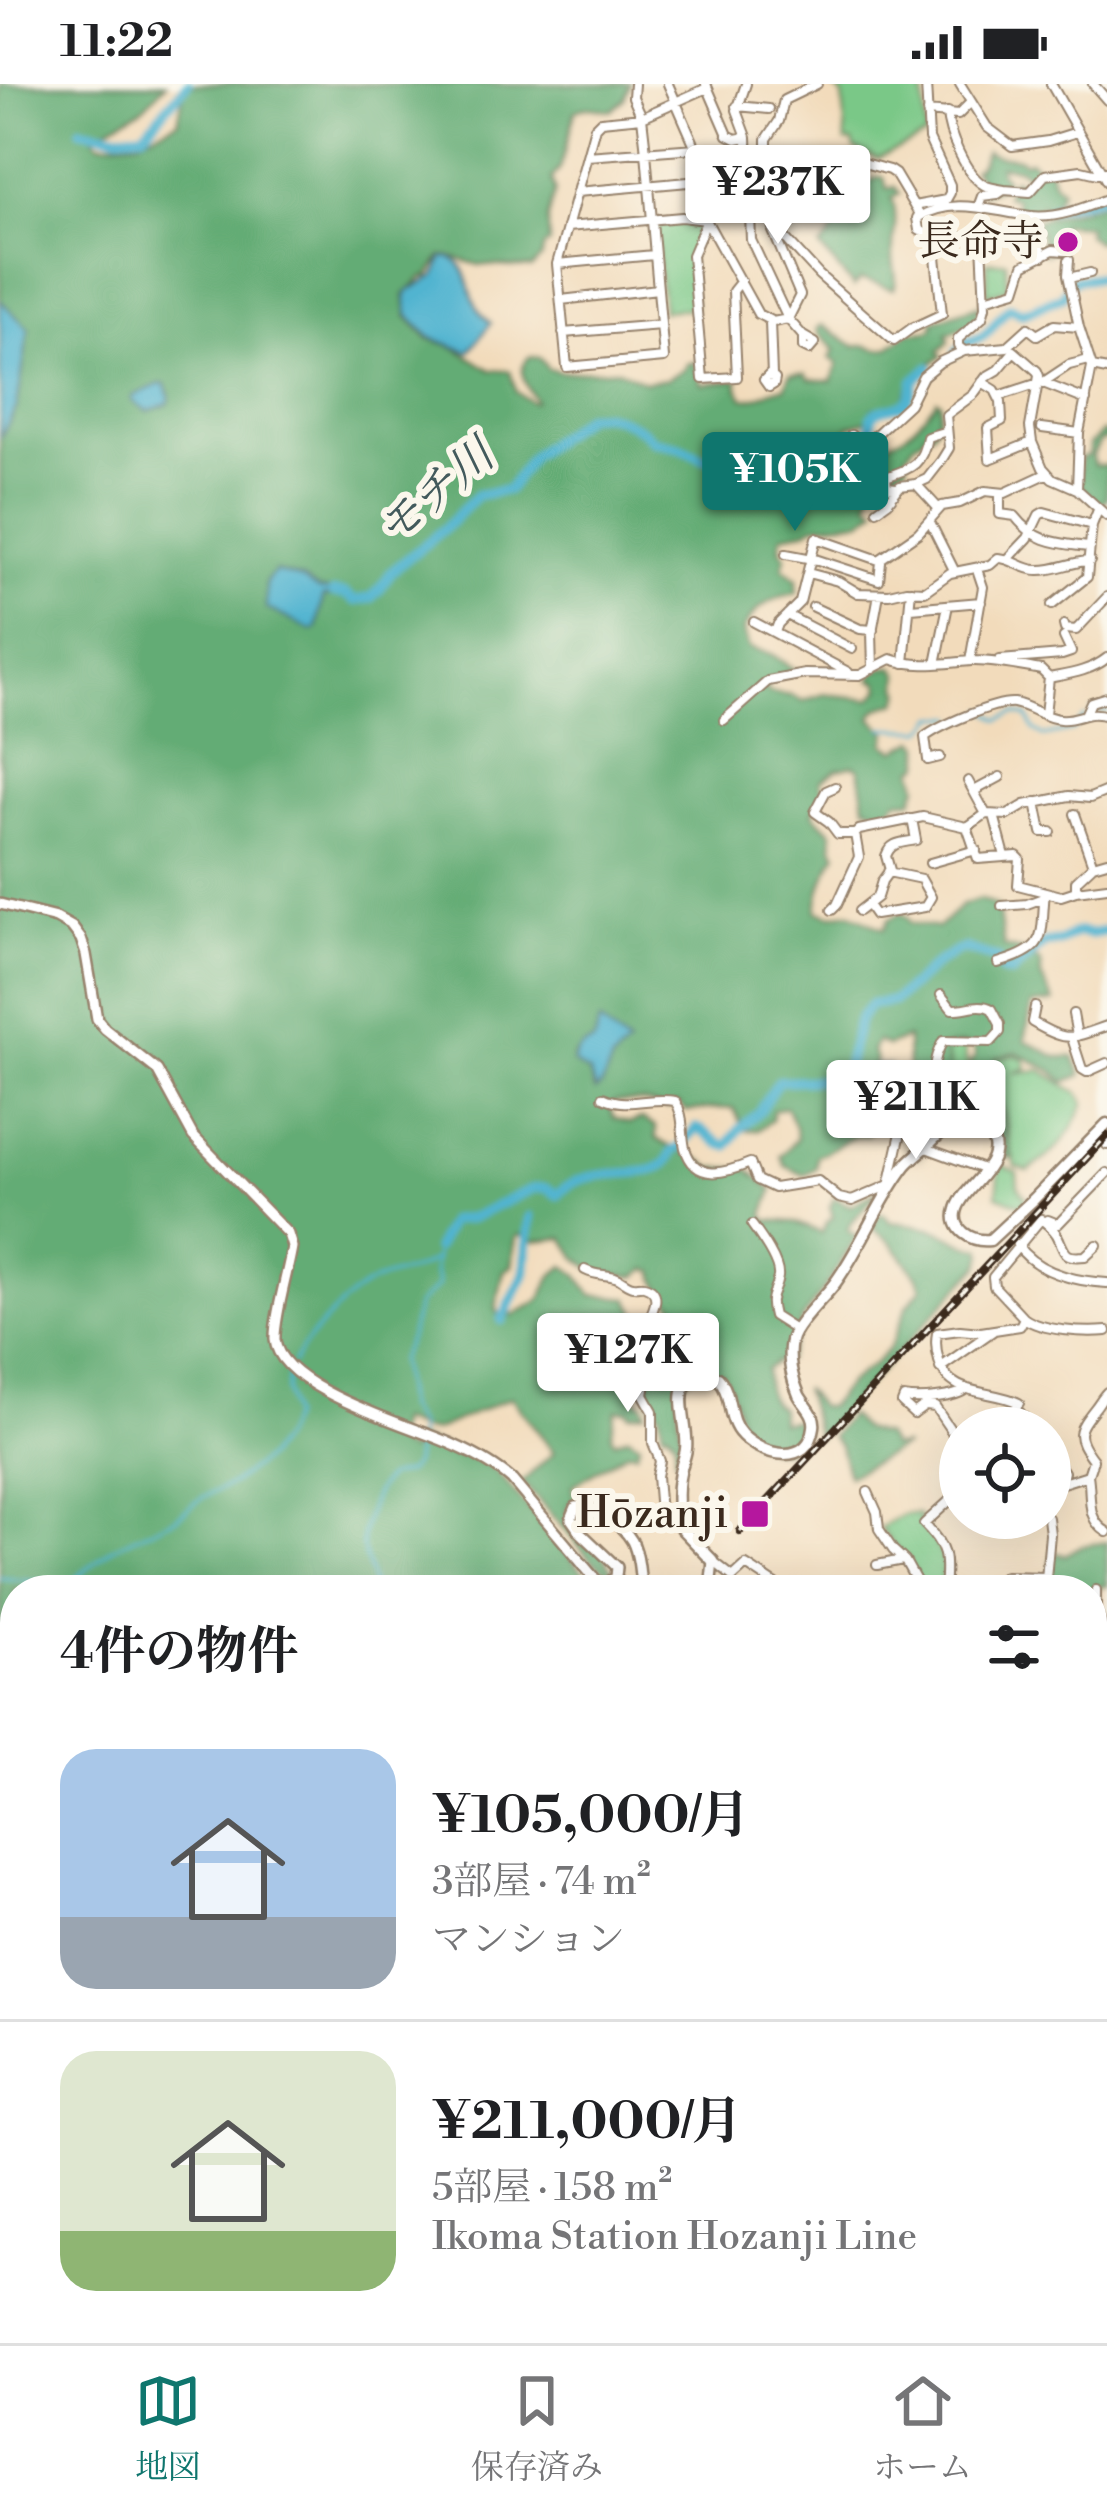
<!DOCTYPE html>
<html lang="ja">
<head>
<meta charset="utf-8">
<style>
  body { margin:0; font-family:"Libre Bodoni","Noto Serif JP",serif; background:#f6f6f6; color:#202124; height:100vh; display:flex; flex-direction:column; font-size:45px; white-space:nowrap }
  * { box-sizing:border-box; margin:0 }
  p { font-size:39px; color:#757577 }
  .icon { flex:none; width:66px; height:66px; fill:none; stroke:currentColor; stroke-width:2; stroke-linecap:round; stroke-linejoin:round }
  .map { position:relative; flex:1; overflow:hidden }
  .side { position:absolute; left:0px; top:1491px; width:1107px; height:768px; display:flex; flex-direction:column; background:#fff; border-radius:48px 48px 0 0; box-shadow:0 12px 48px #0002 }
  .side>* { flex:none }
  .controls { position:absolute; left:939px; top:1323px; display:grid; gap:24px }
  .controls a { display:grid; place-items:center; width:132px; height:132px; border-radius:50%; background:#fff; box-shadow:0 12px 48px #0002; font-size:60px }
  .price { position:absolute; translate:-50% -102px; padding:0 27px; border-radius:12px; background:#fff; color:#222; font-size:39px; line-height:78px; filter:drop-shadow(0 3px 6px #0008) }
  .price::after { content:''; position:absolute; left:50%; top:72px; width:36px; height:27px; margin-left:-18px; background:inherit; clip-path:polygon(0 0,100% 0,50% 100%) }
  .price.on { background:#0f766e; color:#fff }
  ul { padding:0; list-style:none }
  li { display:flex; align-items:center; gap:36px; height:300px; padding:0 60px }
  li+li { border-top:3px solid #e0e0e0 }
  li span { display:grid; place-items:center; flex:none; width:336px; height:240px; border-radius:36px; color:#555 }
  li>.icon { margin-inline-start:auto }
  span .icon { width:144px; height:144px; fill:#fffc; stroke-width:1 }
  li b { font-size:51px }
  h2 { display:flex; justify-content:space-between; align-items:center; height:144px; padding:0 60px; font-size:51px }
  .status { display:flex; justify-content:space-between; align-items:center; height:84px; padding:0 60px; background:#fff; direction:ltr }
  .status svg { height:33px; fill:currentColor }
  .tabs { display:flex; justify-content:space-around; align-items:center; height:168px; border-top:3px solid #e0e0e0; background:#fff; font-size:33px; color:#757577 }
  .tabs a { display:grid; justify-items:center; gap:6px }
  .tabs .on { color:#0f766e }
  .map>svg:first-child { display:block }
  .green { fill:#7ac887; stroke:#5a7952; stroke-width:3 }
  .forest { fill:#63ac74; stroke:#4f6b49; stroke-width:3; fill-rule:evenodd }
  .water { fill:#51b4d0; stroke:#466f77; stroke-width:3 }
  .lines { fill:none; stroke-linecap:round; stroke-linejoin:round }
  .stream { stroke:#51b4d0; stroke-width:3 }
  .river { stroke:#51b4d0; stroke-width:10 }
  .minor-casing { stroke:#96826c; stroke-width:12 }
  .tertiary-casing { stroke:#96826c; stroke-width:14 }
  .secondary-casing { stroke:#96826c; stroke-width:15 }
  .minor { stroke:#fff; stroke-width:8 }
  .tertiary { stroke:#fff; stroke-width:9 }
  .secondary { stroke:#fff; stroke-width:10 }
  .rail-casing { stroke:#3b2a1e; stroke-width:8 }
  .rail { stroke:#fbf7ec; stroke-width:3; stroke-dasharray:9; stroke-linecap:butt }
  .poi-dot { fill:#b5179e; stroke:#fbf7ec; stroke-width:4.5 }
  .labels { text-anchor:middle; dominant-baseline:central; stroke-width:12; stroke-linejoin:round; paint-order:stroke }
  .poi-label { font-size:42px; fill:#3b2a1e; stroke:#fbf7ec; text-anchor:end }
  .water-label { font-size:45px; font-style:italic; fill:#435a5c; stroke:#fbf7ec }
</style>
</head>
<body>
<div class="status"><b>11:22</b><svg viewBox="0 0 49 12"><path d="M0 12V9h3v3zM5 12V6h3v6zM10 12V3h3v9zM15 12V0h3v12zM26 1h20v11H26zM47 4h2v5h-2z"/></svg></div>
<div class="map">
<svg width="1107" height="2259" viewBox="0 0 1107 2259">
  <rect width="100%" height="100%" fill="#fbf7ec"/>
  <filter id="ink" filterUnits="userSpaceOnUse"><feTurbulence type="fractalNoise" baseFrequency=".00833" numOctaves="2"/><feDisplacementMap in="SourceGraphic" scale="24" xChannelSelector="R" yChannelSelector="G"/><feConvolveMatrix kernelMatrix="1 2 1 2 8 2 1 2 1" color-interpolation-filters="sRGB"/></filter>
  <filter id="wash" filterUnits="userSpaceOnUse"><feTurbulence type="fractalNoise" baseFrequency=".004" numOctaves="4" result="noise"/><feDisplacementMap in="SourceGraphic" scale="48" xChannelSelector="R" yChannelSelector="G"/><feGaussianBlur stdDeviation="2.7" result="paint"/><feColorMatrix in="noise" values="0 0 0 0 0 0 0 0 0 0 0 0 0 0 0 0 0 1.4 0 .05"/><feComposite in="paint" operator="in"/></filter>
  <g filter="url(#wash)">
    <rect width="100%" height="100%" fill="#f2dbbb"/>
    <path class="green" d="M830,0H923L926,52L877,75L855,65L853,58H846L843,12Z
      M687,138L700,140L689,172L694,224L663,227L655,141Z
      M1006,177L1007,205L987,211V178Z
      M964,961L969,994L952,997L946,963Z
      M1015,971L1025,975L1027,984L1014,989L1041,986L1078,1009L1085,1019C1070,1053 1059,1067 1028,1087L1015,1082L997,996L1001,991L996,974Z
      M1000,1080L1017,1088L1018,1102L1027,1114L1022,1121L997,1111Z
      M905,1430H917L921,1435L919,1439C943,1460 945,1476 942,1506H922L906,1473L903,1472L879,1444Z
      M0,1814L15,1818V2244H92L88,2259H0Z"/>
    <path class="forest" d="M0,0H166L142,25L93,51L100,59L139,56L178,37L185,0H630L625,15L611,27C599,24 586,20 575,27L560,85L552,94L555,107L548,135L549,160L544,162L541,174L532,184L479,181L448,172L441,173L429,192L423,193L405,211L407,232L429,255L452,262L491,286L510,287L516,308L531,318L535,317C527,301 514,288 529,273H539L548,285L563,288L618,285L645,298L667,295L684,285L686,280L695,278L702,300L738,296V304L744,314C760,317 770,302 785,304L790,290H806L809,295L832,297L838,280L830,274L835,266L818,249L817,244L822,241L854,262L864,261L878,265L888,264L910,248L928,247L934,244L933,237L979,221C978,240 962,245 947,250L949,258L939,267L942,272L913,293L903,317L896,322L873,324L869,336L849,342L845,350L862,363L871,358L880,363C886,358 893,357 899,354C910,349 931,324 937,315L940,317C940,328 938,341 931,349L924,348L923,354L915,358L906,371L907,381L883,392V401L872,405L869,418L877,424L863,436L814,441L804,447L782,451L780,464L786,473L783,483L797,495V509C773,513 753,524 743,547L749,564L771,570L798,588L778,592L763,604C773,614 791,607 802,617L825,610L871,615L881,605L879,598L871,595C874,585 884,583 894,583L900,590L899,602L902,609L898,618C887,623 876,621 872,634L888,649L885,660L896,666L916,656L922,661V680L914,685L918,702L913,716H897L892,723L882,727L865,721L859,684L853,681L838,685L821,696L823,706L813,729L832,748L833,762L837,770C825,788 819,806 817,827L831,831L849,828L884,845L888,836L901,829L907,833L910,839L938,844L962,821L980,815L998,823L1004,863L1030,869L1041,880V893L1054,918L1032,921L1025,956L1057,973H1074L1082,991L1065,998L1052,987L1016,968L995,974L993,982L997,992L995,997L1011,1074H998C1001,1055 997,1041 980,1032L970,990L971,977L975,974L974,963L962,960L945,963L954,1008L933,1007L925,999L911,1000L908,995L907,954L887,962L877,957L872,967L876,975L861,1003L865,1025L879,1030L882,1037L866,1051C848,1051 834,1066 817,1072L816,1084L804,1091L785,1082L781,1072L797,1054L795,1043L786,1023L773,1027L772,1036L758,1046H744L734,1025L718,1024L686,1027L678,1019L668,1024L642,1018H614L611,1026L614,1034L630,1039L642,1035L656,1043V1054C674,1069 696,1068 712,1084H747L773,1106L764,1130L766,1136L795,1138L822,1149L826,1139L833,1134L830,1123L834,1114L851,1122L878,1106C871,1120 852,1132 848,1147L857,1153L821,1210L802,1234L787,1276L775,1278L766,1286C766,1300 765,1317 780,1324V1338L801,1336L804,1339V1349L783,1367C727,1360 745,1324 723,1289C655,1282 686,1335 681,1374H675C673,1361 680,1360 668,1347L663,1348L659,1327C645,1319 645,1301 653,1288L668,1293L678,1283L667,1266L672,1257L679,1255C678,1248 680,1241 679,1234C677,1213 656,1211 655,1187L647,1185L635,1193L595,1187L577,1174L564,1154L534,1157L520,1151L516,1153L512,1182L504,1187L496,1223L500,1233L516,1230C523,1224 536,1222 541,1214C552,1198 545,1195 565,1182L577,1190L592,1211L629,1214L642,1239L644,1263L638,1273L639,1293L631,1311L643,1320L646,1328L630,1330L627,1326H616L611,1352L615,1357L628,1352L640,1359L636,1368L628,1367L572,1402L575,1418L568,1421L566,1432L568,1439L604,1472L614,1489L611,1492L589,1474L522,1398L554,1368L511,1313L434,1347H424L398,1337L395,1350L397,1361L407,1367L411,1366L412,1356L416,1354L452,1365L495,1386L576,1480L602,1506H15V1818L0,1814V354L17,323L29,246L0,216ZM275,487L302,495L319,506L344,509L323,513L317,544L312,546L267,524L266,498ZM598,950L612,977L602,1001L595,1006L589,989L573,979L574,971L594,958Z
      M986,67C1002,77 1013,68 1024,78L1030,76L1039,85L1047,82L1054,98L1061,105L1058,113L1051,120V127L1046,129L1041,120L1036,126L1026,128L1015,124V114L1005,112L1013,94L1022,100L1026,96L1025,89L1019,84L999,82L1000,89L1005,94L1004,102L981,109L977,106L979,94L973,86L980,80Z
      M878,93H884L887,105L895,103L900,110L892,114C900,137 891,153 893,175C894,188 898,193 894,205C881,203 873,196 859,196L854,203L820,164C834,150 838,142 832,121L853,125L854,106Z
      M1107,118V157L1096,158L1087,150L1088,142L1061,140L1060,165L1045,170L1036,136Z
      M1102,348L1107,349V355L1100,357L1092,373L1094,381L1107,382V414L1100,421L1079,401L1080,374L1089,371V361Z
      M880,1129L885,1131L890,1138C911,1140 935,1143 953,1153C964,1159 968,1163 982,1164L984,1170L981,1180L818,1354L803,1304L819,1323H828L849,1298L874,1280L890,1263L907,1222L922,1204L918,1193L891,1158L872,1144Z
      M849,1331L862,1345L885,1352L891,1363L905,1362L848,1392L840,1363L831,1352Z
      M1107,1458V1502L1094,1504V1514L1092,1506H1068L1069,1498L1065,1495H1050L1051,1475L1055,1469L1065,1471L1081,1462Z
      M1092,1701L1098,1704L1107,1703V2259H98L99,2244H1092Z
      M0,1911H15V2017L9,2005L0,2004Z"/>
    <path class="water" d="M448,173C477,182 462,218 491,239L469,268L431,254L408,231L406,212L410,206L436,191L442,174Z
      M0,216L29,245L17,323L0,354Z
      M160,300H166L170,313L168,320L148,327L132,317L133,312Z
      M275,487L302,495L319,506L344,508V511L323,513L317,544L313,547L266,524V498Z
      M599,938L628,962L612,977L602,1001L596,1006L589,989L573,979C575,966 583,962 594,958Z
      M876,981L889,982L887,1024L874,1023Z"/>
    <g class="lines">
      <path class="stream" d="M985,625L1000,636L1015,629L1028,633L1034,646L1044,652L1073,646L1085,633
        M1092,626L1107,628
        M883,644L924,646C944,630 923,632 956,633
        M293,1279C305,1255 348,1209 373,1198C394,1188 415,1190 435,1175
        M0,1494L63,1500L74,1496L114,1463L176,1434L203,1413L233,1399L266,1374L282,1353L291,1333L286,1306L289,1288
        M372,1506C372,1490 367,1482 363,1467C359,1450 373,1403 388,1393C391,1392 405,1389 408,1388L414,1379L418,1343L406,1324L399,1276L410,1251L418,1220L438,1202L434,1185L436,1164"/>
      <path class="river" d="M81,45L118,51L144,49L187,0
        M1051,124L1107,111
        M956,269L966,258C990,256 993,237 1010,223L1022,229C1036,225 1047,217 1062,213L1073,196L1107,192
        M333,509L345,510L355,517L371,514L381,504L391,488L446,443L477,411L508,406L532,372L586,331L604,330L621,335L642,346L654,357L681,363L703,374L737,377L762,385L774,384L791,372L821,362L865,354L871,348L872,332L875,328C897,319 910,327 914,296L929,283
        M436,1164L450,1137L471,1134L534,1104H547L558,1111C588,1073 664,1106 672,1068L682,1062L696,1044C712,1049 716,1061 728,1062L738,1047L759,1027L778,997L843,995L859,935L870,921L894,917L937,879L957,867L965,865L997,875L1003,888L1011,889L1045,859L1059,858L1077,848L1091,850L1107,847
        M502,1236L525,1190L530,1133
        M1092,1673L1107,1653"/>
    </g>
  </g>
  <g filter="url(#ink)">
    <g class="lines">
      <defs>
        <path id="minor" d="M634,0L633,13L642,33L646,68L664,274L567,283L557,180L595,43L601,37L642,33L707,4
          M668,0L715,108V117L692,171L703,295L737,293L733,207L741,197
          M706,0L728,51L736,55L747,53
          M746,0L737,26L747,53L751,156L788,235L803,252L815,259
          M960,0L987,43L1012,62L1048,57L1077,48
          M1051,0L1107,98
          M1093,0L1107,16
          M737,22L769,25
          M927,28L958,31L970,19
          M947,29C948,49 966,91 984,101C989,104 998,105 1004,106L998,110L982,112L978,123
          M587,72L696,64
          M747,83H756L767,62V55L779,37L784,16L817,0
          M1004,106L1030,108L1045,91L1081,86L1098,90L1106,88
          M577,108L711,96
          M914,122L946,116L950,109V101L929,55L926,0
          M1032,132L1041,151L1039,161L1043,172
          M567,143L682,133L706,136L758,230L773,238L788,235L800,211L773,147C797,114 831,140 808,78L812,68L820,67L889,86L895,90L920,132
          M775,143L819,191L894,257L912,244L942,230L934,153
          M1069,176L1068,191L1079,243L1092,283L1079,349L1077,405
          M557,180L654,171
          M1069,194L1090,189
          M985,215L1016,206L1024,181L1053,166L1065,167
          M561,216L658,205
          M770,238L772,292
          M1079,243L1054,241L1037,251L1028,244L1007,263L964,267L958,262V255L982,234L985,223L982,157L979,154L932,152L919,146L917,134C954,111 992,128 1031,132C1056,135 1084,124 1107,115
          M563,249L661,241
          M803,252V263L809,266L815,259
          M1014,267L1037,287L1039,292L1030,343L1032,358L1043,384L1052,394L1077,405L1107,432
          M1092,283L1107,286
          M769,291L775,295L774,300L769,303L764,296Z
          M982,298L995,306L1001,318L1002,337L988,344L990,375L1032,358
          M1043,299L1086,316
          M999,312L1045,297L1069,281L1089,276
          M1042,344L1079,349
          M851,351L861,359L870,356L909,320L923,292L940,278L964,267
          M916,400L939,425
          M896,404L887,403L886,393C911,384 922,382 927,353L947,347
          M1000,409V430L1015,432C1036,459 1057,459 1088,463
          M877,426L888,418L900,402L916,400L927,395L941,377L949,364L946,331L973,311L986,293L998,286L1014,267
          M930,438L955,488
          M786,470L818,476L879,496L881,478L879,476
          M1009,474L1028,454L1039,431L1044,428L1092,441
          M879,476L918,449L942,422L960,419L985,407L1005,409L1046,390
          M808,489L838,497L858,509L889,510L906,506L925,507L950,489L990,481L998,474C1013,474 1022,486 1038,486C1056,487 1072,477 1090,477
          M1052,521L1087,493L1092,441L1098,426
          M813,523L860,545L873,546
          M911,524L981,518
          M787,531L852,565
          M754,538L848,588
          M1064,541L1065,545L1076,546L1107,513
          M775,548L778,540L800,518L816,454L879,476
          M1000,576L1062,571L1071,568L1064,553
          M970,577L983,503L977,485
          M904,579L911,506
          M936,580L948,521
          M873,585L872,548L879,510
          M1049,594C1069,590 1091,587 1107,574
          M1086,629L1091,618L1107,613
          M724,636L768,597L805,590L860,591L891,575C916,584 945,579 971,577C993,576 1019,582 1041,586L1049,594L1045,630
          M940,673L928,676L925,653C939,642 996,617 1014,619C1030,622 1044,634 1060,635C1078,637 1086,625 1107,632
          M968,697L986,730
          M835,703L826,707L815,728L829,738L838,750H855L859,746L923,733L967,743L986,730L1008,731L1025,721L1069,712L1090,714L1107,707
          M974,707L1000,693
          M1036,718L1042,748H1051
          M1075,730L1093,781
          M994,731L1005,772
          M967,743L978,775L1017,772L1020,775L1018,801L1061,812L1076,807L1107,803
          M930,779L976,766
          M1076,807V797L1093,781L1107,777
          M868,821L875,831L925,823L931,813L921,795L888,788
          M1002,822L1027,820L1043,814
          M832,826L837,821L859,773L855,750
          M859,827L877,813L882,797L890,786L886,772C891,757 903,759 916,756L912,735
          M998,879C1050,864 1040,853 1045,808
          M941,911L952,925C966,926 979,918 992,925L1000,940V948L991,958L943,957C931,979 932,988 945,1008
          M1035,923L1032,938C1068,959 1069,955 1107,942
          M1073,930L1077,952
          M1072,954L1082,985L1087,988L1107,979
          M603,1013C628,1025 650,1012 675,1017C685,1032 681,1047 685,1064C695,1099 726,1089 750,1079L757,1096L774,1104L818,1097L839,1114L852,1117L889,1101
          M904,1041L926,1064L986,1086
          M1107,1059V1061
          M889,1102L903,1040L935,1011L945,1008L961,1027L963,1036
          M1048,1136L1058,1140L1107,1089
          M752,1141C760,1152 780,1179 778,1193C775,1211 767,1211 773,1232L795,1246
          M1017,1161C1037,1189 1074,1197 1107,1199
          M585,1186C597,1192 603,1190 615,1193C622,1195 626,1201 633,1202C637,1203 640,1201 644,1202C667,1208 649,1233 644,1246L651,1268L644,1311L653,1327V1359L660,1377L657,1392L660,1429L678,1443
          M1024,1234C1042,1247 1085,1249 1107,1247
          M940,1284L993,1247
          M1019,1319C993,1305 949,1314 939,1277C936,1267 935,1259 937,1249L960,1246L981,1248L1020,1242L1024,1234L994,1202L993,1193L1041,1135C1048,1141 1056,1146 1059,1155C1066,1171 1066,1174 1085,1172L1097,1161
          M1016,1324L1033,1344
          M1050,1368L1064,1388L1061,1399
          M960,1373L952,1348L935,1323L925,1322L914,1330L902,1319L904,1314C918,1317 956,1314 966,1305
          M1088,1391C1092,1413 1085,1435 1107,1448
          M1050,1403L1088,1391L1093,1376C1074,1351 1077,1347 1095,1324C1099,1319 1102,1313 1107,1308
          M868,1408L877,1428L879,1445L893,1466L905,1477L921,1506
          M713,1477L733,1493L746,1481L784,1506
          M877,1481L903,1476
          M944,1506C947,1474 947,1463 924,1440L960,1407
          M996,1506L1005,1492L1045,1493
          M1045,1506L1050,1450L1048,1434
          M1096,1506V1526L1107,1557
          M1092,2034L1107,2033
          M1092,2059L1107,2063
          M877,2259L895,2244"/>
        <path id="tertiary" d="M0,820L56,834L72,843L81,855L86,870L97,935L105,945L157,986L193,1052L288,1150L292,1163C288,1188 274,1234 275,1256C280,1306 416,1343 456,1362C476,1371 495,1381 512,1396L596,1496L606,1500L616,1493L617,1483L580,1448L571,1435L576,1423C594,1421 623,1441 632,1457C639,1471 640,1491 641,1506
          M705,1506L711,1496L713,1477"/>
        <path id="secondary" d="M713,1477L680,1443C678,1427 676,1410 679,1394C680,1384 685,1374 686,1365C690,1337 661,1284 718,1294C733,1310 726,1335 742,1351C762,1372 809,1383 814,1343C816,1330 805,1322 799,1311C792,1295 787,1274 791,1257C794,1241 824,1214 835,1199C862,1162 878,1117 906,1081C914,1072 925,1065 933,1056C942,1048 951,1037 963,1036C973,1035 981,1039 987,1046C1013,1078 965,1099 957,1125C950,1146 972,1158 990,1156L1033,1116L1107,1040"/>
      </defs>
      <use href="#minor" class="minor-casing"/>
      <use href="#tertiary" class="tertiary-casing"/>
      <use href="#secondary" class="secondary-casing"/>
      <use href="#minor" class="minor"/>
      <use href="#tertiary" class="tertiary"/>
      <use href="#secondary" class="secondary"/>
      <defs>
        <path id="rail" d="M740,1447L1107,1052"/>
      </defs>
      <use href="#rail" class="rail-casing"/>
      <use href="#rail" class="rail"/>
    </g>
  </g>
  <g class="poi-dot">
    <circle cx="1068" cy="158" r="12"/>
    <rect x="740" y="1415" width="30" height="30" rx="6"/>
  </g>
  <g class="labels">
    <g class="poi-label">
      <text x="1044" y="158">長命寺</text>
      <text x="728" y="1430">Hōzanji</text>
    </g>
    <g class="water-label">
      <text transform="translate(436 409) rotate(-40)">モチ川</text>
    </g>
  </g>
</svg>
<div class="controls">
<a><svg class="icon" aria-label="locate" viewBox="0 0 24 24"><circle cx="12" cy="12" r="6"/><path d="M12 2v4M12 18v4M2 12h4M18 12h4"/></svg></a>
</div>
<b class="price" style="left:778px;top:163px">¥237K</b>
<b class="price on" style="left:795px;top:450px">¥105K</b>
<b class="price" style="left:916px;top:1078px">¥211K</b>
<b class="price" style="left:628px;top:1331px">¥127K</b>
<section class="side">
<h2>4件の物件<svg class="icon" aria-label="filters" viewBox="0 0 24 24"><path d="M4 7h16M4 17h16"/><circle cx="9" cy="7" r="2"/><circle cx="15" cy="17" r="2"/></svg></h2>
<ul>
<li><span style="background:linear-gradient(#a9c7e8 70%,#9aa5b1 0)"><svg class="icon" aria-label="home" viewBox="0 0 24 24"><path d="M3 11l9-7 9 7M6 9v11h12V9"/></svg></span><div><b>¥105,000/月</b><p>3部屋 · 74 m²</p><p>マンション</p></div></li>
<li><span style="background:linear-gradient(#dfe7d0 75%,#8fb573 0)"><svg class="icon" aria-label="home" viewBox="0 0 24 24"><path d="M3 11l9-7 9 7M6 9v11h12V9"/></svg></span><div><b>¥211,000/月</b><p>5部屋 · 158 m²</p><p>Ikoma Station Hozanji Line</p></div></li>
</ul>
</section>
</div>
<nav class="tabs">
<a class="on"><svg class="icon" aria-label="map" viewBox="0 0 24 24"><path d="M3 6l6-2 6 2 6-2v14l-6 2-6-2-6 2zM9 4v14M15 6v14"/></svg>地図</a>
<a><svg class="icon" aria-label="saved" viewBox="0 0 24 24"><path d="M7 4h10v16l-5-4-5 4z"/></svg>保存済み</a>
<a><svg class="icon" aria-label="home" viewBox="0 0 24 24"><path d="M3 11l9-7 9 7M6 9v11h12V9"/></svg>ホーム</a>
</nav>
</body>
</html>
